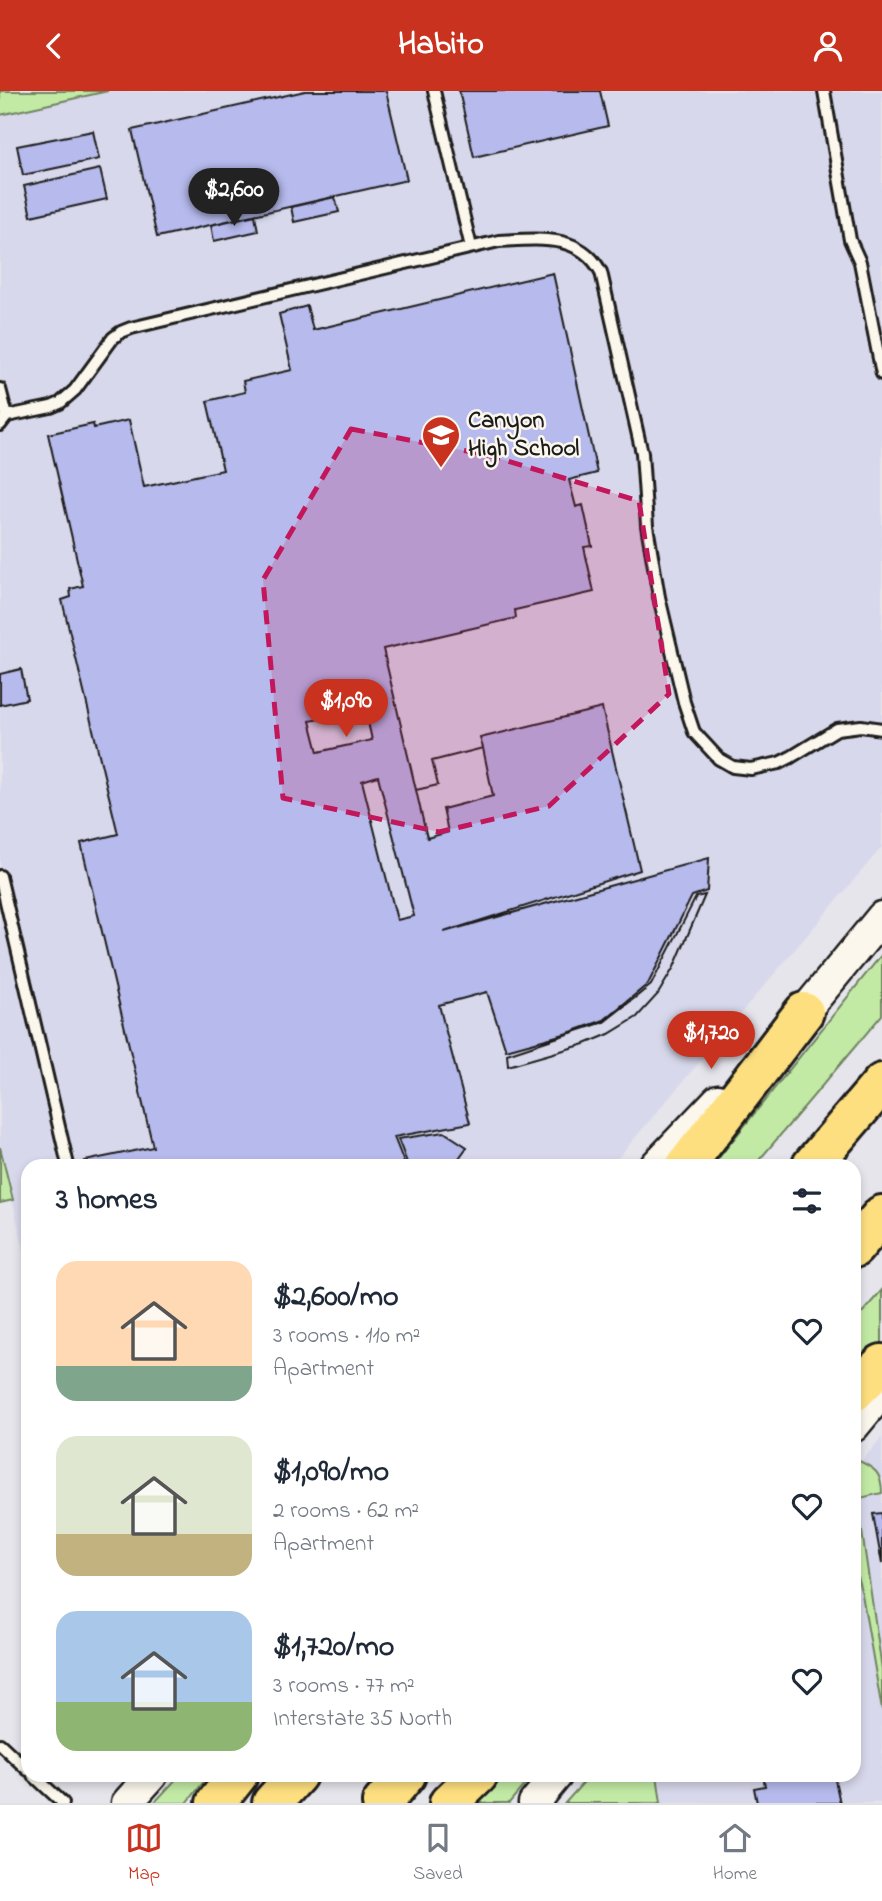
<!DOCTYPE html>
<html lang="en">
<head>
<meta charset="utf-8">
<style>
  body { margin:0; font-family:"Indie Flower",sans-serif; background:#f2f2f3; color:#1f2937; height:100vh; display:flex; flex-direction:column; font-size:26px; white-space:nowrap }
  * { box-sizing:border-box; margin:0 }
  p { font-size:23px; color:#747a83 }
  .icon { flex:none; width:38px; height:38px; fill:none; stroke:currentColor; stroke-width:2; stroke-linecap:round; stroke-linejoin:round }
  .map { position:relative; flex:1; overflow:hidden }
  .sheet { position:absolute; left:21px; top:1068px; width:840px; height:623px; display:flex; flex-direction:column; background:#fff; border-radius:21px; box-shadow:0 4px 10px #0003 }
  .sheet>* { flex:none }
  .price { position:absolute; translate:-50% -60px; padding:0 16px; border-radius:24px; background:#c8321e; color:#fff; font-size:23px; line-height:46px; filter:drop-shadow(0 2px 4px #0008) }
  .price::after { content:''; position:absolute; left:50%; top:42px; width:21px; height:16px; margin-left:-10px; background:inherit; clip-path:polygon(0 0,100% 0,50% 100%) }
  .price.active { background:#222; color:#fff }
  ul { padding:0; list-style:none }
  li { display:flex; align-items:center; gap:21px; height:175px; padding:0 35px }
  li span { display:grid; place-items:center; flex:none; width:196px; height:140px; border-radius:21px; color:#555 }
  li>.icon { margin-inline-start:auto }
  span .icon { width:84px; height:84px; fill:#fffc; stroke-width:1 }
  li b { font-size:30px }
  h2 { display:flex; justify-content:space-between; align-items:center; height:84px; padding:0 35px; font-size:30px }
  header { display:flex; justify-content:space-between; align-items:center; height:91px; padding:0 35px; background:#c8321e; color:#fff; font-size:32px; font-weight:700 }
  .menu { display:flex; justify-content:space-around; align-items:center; height:98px; border-top:2px solid #e0e1e3; background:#fff; font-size:19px; color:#747a83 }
  .menu a { display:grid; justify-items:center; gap:4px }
  .menu .active { color:#c8321e }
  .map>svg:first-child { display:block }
  .built { fill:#d8d8ec }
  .green { fill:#c2eaa5; stroke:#6f8360; stroke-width:2 }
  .building { fill:#b6baec; stroke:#1c1c1c; stroke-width:2; fill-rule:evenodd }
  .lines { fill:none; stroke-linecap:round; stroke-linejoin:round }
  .lane-casing { stroke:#1c1c1c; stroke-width:16 }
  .secondary-casing { stroke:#1c1c1c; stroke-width:35 }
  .highway-casing { stroke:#1c1c1c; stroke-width:44 }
  .lane { stroke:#fbf7ec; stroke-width:10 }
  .secondary { stroke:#fbf7ec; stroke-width:30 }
  .highway { stroke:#fedf80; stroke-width:38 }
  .marked { fill:#c2185b; fill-opacity:0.2; stroke:#c2185b; stroke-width:5; stroke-dasharray:14 9; stroke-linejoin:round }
  .labels { text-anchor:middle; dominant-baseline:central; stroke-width:5; stroke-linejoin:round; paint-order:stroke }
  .poi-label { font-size:24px; font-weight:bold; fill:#1c1c1c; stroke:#fbf7ec; text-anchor:start }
</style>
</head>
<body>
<header><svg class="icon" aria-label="back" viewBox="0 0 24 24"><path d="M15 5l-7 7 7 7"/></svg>Habito<svg class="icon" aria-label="person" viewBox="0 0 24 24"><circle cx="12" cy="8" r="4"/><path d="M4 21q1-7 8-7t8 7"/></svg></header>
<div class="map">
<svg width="882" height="1712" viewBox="0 0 882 1712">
  <rect width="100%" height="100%" fill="#e6e5ec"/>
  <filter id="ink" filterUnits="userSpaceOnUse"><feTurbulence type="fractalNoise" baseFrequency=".0143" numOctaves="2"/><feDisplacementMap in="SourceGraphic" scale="14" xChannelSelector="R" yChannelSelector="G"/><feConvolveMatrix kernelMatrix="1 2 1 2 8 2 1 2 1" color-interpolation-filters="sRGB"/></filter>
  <g filter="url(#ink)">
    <path class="built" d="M0,0H882V756L612,1074H28V1176L0,1056Z
      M882,1346V1712H568L592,1684H854V1379Z"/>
    <path class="green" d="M0,0H108L0,24Z
      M882,863V924L755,1074H713Z
      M0,1056L13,1109L0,1112Z
      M882,1199V1255L854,1284V1231Z
      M857,1369C875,1377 882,1382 882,1402L860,1407L858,1413L882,1578V1619L862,1503L854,1475V1372Z
      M180,1684H209L187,1712H154Z
      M505,1684H533L509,1712H478Z
      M590,1684H657L661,1712H565Z"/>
    <path class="building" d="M305,0H386L407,89L157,146L132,39Z
      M459,0H600L608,35L474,66Z
      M93,40L99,68L23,84L17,55Z
      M100,78L107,108L31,125L24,95Z
      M335,106L339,121L294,131L291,116Z
      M255,124L258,140L214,150L211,134Z
      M553,182L597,382L569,389L576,416L583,414L592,455L584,456L594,501L515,519L516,527L383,558L416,699L438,694L432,670L483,657L480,647L602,617L640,779L444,841L709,767L707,800L692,805L648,893L604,929L568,942L506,959L487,901L439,914L470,1032L394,1046L405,1074H86L85,1070L153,1056L81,752L118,743L62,509L71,506L70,498L83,495L48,343L93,333L94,337L129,329L144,396L223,379L207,310L245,301L243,290L292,279L279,223L307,215L313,239ZM365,618L372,649L318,661L310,630ZM378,685L414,825L397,829L362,690Z
      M21,578L27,608L0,614V583Z
      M483,657L493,705L443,718L448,741L427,747L416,699L438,694L432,670Z
      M705,804L674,876L658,903L637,926L609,943L585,953L508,975L507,963L604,931L651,894L696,806Z
      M705,804L674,876L658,903L637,926L609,943L585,953L508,975L507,963L604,931L651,894L696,806Z
      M444,1041L467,1056L454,1074H408L398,1048Z
      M882,1422V1473L873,1423Z
      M763,1684H823V1685L834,1684L840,1712H757L754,1697L765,1695Z"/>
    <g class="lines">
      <defs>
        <path id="lane" d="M434,0L471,156
          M824,0L850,149L860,171L882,283
          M0,298L7,325
          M0,334L7,325L51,316L60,312L75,299L113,247L121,241L131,237L499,150C538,148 580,142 601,181L642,362L647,435L659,506L684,611L694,641L719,668L733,676L751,678L779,672L791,666L837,638L861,635L882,638
          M0,785L68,1074
          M0,1653L28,1679
          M33,1684L63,1712"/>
        <path id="secondary" d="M790,936L804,921L882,826
          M656,1074L718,1009
          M854,1335L882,1301
          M127,1712L152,1684
          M534,1712L557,1684"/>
        <path id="highway" d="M686,1074L804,921
          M812,1074L882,992
          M854,1157L882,1124
          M854,1301L882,1273
          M216,1712L238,1684
          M272,1712L297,1684
          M382,1712L406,1684
          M449,1712L478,1684"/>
      </defs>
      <use href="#lane" class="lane-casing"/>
      <use href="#secondary" class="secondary-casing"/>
      <use href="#highway" class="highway-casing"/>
      <use href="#lane" class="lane"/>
      <use href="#secondary" class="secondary"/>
      <use href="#highway" class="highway"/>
    </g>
  </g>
  <path class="marked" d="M351,338L488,364L639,410L669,603L549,715L439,741L283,707L263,489Z"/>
  <defs>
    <symbol id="school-pin" viewBox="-11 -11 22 30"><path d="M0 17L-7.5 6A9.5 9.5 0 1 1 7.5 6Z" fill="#c8321e" stroke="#fbf7ec"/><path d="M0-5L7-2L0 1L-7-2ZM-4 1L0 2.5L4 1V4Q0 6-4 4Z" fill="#fff"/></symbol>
  </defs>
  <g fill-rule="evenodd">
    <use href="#school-pin" x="419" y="322" width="44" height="60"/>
  </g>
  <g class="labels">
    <g class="poi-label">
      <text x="468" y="330">Canyon<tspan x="468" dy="28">High School</tspan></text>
    </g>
  </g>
</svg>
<b class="price active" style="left:234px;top:137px">$2,600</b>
<b class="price" style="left:346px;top:648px">$1,090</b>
<b class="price" style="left:711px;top:980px">$1,720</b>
<section class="sheet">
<h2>3 homes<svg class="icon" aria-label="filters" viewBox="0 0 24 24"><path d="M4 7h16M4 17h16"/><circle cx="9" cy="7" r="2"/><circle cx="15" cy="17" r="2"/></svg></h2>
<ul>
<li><span style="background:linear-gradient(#ffd9b3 75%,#7fa58c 0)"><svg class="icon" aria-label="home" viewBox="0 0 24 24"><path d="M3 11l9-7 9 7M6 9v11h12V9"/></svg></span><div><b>$2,600/mo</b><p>3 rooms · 110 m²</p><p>Apartment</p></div><svg class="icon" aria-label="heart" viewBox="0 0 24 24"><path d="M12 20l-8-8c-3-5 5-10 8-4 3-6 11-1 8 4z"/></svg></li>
<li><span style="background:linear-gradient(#dfe7d0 70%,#c2b280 0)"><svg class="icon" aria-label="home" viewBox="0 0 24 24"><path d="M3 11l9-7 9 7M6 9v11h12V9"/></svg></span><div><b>$1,090/mo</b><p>2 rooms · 62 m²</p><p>Apartment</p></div><svg class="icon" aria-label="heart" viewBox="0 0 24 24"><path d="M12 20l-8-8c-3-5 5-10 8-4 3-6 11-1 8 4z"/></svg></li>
<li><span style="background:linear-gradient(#a9c7e8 65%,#8fb573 0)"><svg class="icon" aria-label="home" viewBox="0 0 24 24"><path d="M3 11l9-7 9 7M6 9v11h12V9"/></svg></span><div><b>$1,720/mo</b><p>3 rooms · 77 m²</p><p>Interstate 35 North</p></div><svg class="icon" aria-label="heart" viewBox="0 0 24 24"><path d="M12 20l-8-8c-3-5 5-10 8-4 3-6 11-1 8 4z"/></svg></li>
</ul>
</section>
</div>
<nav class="menu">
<a class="active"><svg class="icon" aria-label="map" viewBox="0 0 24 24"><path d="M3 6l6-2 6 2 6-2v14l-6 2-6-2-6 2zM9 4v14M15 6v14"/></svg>Map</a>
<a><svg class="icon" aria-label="saved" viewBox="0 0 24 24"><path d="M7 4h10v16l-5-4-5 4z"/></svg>Saved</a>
<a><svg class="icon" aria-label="home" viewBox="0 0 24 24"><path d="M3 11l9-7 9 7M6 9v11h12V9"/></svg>Home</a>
</nav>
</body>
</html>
